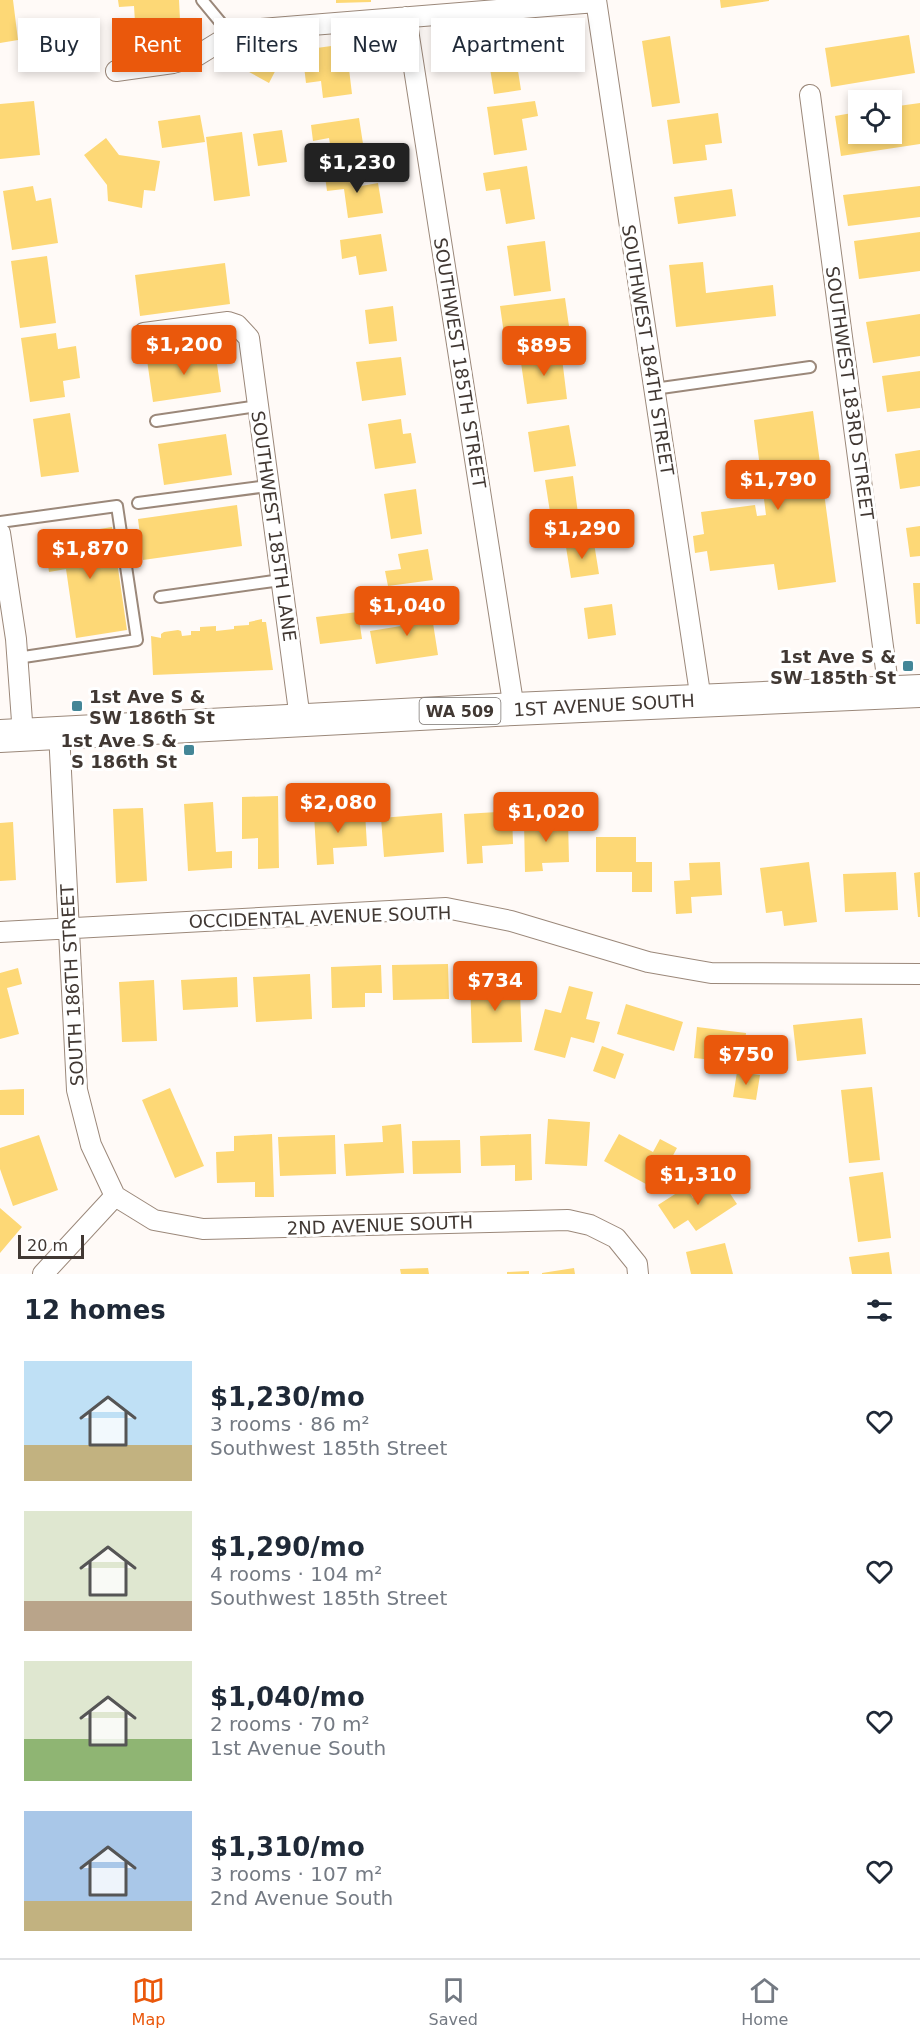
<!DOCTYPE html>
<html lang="en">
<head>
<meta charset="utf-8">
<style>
  body { margin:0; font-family:"DejaVu Sans",sans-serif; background:#f6f6f7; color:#1f2937; height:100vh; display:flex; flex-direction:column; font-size:22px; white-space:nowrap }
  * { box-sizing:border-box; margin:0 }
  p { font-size:20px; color:#747a83 }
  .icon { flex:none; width:33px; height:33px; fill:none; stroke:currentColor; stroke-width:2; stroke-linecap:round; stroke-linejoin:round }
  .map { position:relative; height:1274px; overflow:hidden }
  .panel { display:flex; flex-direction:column; background:#fff; flex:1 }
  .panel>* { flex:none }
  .banner { position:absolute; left:18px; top:18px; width:600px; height:54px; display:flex; gap:12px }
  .fabs { position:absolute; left:848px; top:90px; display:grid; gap:12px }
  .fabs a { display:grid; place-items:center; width:54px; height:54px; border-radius:0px; background:#fff; box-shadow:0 3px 9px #0003; font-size:30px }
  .scale { position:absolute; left:18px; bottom:15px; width:66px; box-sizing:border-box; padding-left:6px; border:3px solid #413833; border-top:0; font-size:16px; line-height:21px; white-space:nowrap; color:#413833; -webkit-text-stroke:4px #fff; paint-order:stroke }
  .price { position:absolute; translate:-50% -51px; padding:0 14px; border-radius:6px; background:#ea580c; color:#fff; font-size:20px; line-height:39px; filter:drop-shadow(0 2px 3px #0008) }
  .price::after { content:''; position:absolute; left:50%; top:36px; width:18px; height:14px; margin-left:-9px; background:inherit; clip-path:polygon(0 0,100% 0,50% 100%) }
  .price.selected { background:#222; color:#fff }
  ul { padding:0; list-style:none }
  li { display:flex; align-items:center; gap:18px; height:150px; padding:0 24px }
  li span { display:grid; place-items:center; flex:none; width:168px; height:120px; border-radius:0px; color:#555 }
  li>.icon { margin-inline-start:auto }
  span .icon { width:72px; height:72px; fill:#fffc; stroke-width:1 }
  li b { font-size:26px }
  h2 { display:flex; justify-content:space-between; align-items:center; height:72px; padding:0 24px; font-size:26px }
  .tag { padding:0 21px; border-radius:0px; background:#fff; box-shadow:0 3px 9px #0003; font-size:21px; line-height:54px }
  .tag.selected { background:#ea580c; color:#fff }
  .tabs { display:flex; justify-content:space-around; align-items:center; height:84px; border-top:2px solid #e0e1e3; background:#fff; font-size:16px; color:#747a83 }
  .tabs a { display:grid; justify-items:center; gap:3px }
  .tabs .selected { color:#ea580c }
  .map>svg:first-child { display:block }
  .building { fill:#fdd876 }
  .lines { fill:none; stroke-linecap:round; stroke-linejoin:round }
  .service-casing { stroke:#9b887a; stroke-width:14 }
  .minor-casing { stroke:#9b887a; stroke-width:22 }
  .primary-casing { stroke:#9b887a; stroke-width:34 }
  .service { stroke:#fff; stroke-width:10 }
  .minor { stroke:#fff; stroke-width:20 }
  .primary { stroke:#fff; stroke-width:32 }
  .poi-dot { fill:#448697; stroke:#fff; stroke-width:2 }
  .labels { text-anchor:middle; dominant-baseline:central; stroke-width:6; stroke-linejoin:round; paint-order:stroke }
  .shield { fill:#fff; stroke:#7a7470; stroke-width:1.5 }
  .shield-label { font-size:16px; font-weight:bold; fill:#413833 }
  .street-label { font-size:18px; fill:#413833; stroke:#fff }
  .poi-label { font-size:18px; font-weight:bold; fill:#413833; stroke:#fff; text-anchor:end }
</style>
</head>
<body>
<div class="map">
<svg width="920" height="1274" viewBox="0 0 920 1274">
  <rect width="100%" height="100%" fill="#fffaf7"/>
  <path class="building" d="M0,0H13L18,40L0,43Z
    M118,0H179L180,20L135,22L134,6L119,7Z
    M336,0H371V2L336,3Z
    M720,0H769V1L721,8Z
    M909,35L915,73L831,87L825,48Z
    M670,36L680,103L652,107L642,41Z
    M253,39L283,56L269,83L238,66Z
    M346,44L352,94L323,98L321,81L306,83L302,50Z
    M516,58L521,90L494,94L489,62Z
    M34,101L40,155L0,159V104Z
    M535,101L538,116L522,119L527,150L494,155L487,107Z
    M920,103V144L841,156L835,116L858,112V134H891V107Z
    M718,113L722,143L705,145L707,160L673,164L667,120Z
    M200,115L205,142L162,148L158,121Z
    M359,118L366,163L334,168L329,138L313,141L311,125Z
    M282,130L287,162L258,166L253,134Z
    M242,132L250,196L214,201L206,137Z
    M106,138L119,155L160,161L155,191L144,190L142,208L108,201L107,185L84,155Z
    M527,166L535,219L506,224L500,189L486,191L483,173Z
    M359,171L361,186L378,183L383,213L348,218L344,189L327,191L325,176Z
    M33,186L36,201L51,198L58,243L12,250L3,191Z
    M920,186V217L848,226L843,195Z
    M732,189L736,216L678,224L674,197Z
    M920,232V271L859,279L854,241Z
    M381,234L387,271L359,275L356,256L342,259L340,240Z
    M545,241L551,291L514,296L507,246Z
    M47,256L56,323L20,328L11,261Z
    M703,262L706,293L773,285L776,316L676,327L669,265Z
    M225,263L230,304L140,316L135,275Z
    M565,298L570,333L505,341L500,306Z
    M393,306L397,341L369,344L365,310Z
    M920,314V356L873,363L866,322Z
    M56,333L58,349L76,346L80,378L63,381L65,397L30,402L21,338Z
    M215,350L221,392L153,402L147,360Z
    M561,350L567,399L527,404L520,356Z
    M401,357L406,395L362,401L356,362Z
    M920,371V408L887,412L882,376Z
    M813,411L836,582L778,590L774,564L710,571L707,551L695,553L693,536L704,534L701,512L755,505L757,516L766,515L754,420Z
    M70,413L79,472L41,477L33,419Z
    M401,419L403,434L411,433L416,463L375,469L368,424Z
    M569,425L576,466L534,472L528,432Z
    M226,434L232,475L164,485L158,444Z
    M920,450V486L900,489L895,454Z
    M573,476L579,521L552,525L545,480Z
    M416,489L422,534L391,539L384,494Z
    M237,505L242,546L143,560L138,519Z
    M920,526V556L910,557L906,528Z
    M112,527L127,630L76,638L66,569L49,572L44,538Z
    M594,543L599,574L571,578L566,547Z
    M428,549L433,580L388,586L385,571L401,569L398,554Z
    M913,583H920V624H916Z
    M430,604L438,655L376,664L370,631L401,626L399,609Z
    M612,604L616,635L588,639L584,608Z
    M358,612L362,639L320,644L316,617Z
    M262,619V622H266L273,670L153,675L151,636L161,638V634L164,632L178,630L181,631L182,636L191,635V631H200V627L216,626V631L234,629V626L249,625V622Z
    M278,796L279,868L258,869V838L242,839V797Z
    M213,802L216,852L232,851V868L188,871L184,804Z
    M143,808L147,881L116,883L113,809Z
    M512,811L513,844L482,846L483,863L467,864L464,814Z
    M365,812L367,846L333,848L334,864L317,865L314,815Z
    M442,813L444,852L384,857L381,818Z
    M568,819L569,862L542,863L543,871L525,872L524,821Z
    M13,822L16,880L0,881V823Z
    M596,837H636V862H652V892H632V872H596Z
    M720,862L722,895L691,897L692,913L676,914L674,881L690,880L689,863Z
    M809,862L817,922L784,926L782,911L766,913L760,868Z
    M896,872L898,910L845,912L843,874Z
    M920,872V917H918L914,873Z
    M448,964L449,999L393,1000L392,965Z
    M381,965L382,993H365V1007L332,1008L331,967Z
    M18,968L22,984L7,988L19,1034L0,1039V973Z
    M310,974L312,1019L256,1022L253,977Z
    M237,977L238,1007L183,1010L181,980Z
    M503,977L504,994L520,993L522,1042L472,1043L470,979Z
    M154,980L157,1041L122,1042L119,982Z
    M569,986L593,992L586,1019L600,1022L594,1043L571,1037L565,1058L534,1050L545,1009L561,1013Z
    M626,1004L683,1022L674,1051L617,1034Z
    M862,1018L866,1054L797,1061L793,1025Z
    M697,1027L746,1033L743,1063L694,1058Z
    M602,1046L624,1054L615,1079L593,1071Z
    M737,1072L760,1075L756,1100L733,1097Z
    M872,1087L880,1160L849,1163L841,1090Z
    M170,1088L204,1166L175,1178L142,1100Z
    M24,1089V1115H0V1090Z
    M548,1119L590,1122L587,1166L545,1164Z
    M401,1124L404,1173L346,1176L344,1144L383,1142L382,1126Z
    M272,1134L274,1197H255V1182L217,1183L216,1152L234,1151V1136Z
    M531,1134L532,1180L515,1181V1165L481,1166L480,1136Z
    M619,1134L653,1152L660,1139L677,1148L655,1189L604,1161Z
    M39,1135L58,1190L13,1206L0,1169V1148Z
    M335,1135L336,1174L280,1176L278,1137Z
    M460,1140L461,1173L413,1174L412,1141Z
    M883,1172L891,1238L858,1242L849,1177Z
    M721,1180L737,1204L696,1231L688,1220L674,1229L658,1205L686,1187L693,1198Z
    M0,1208L22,1227L0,1253Z
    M725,1243L733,1274H691L686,1252Z
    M889,1252L892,1274H852L849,1257Z
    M428,1268L429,1274H401L400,1269Z
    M574,1268L575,1274H542V1273Z
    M529,1271V1274H507V1272Z"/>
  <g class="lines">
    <defs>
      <path id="service" d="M202,0L231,35
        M654,389L810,367
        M156,421L258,406
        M138,503L268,486
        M0,522L117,506L137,640L17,658
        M160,597L281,580"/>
      <path id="minor" d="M596,0L701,700
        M406,17L514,709
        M116,71L173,63L195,57L237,31L596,2
        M810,95L889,692
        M144,333L228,322L237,325L249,338L300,719
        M0,533L16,639L23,735
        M0,932L446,908L511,921L648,962L711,973L920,974
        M115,1196L154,1220L203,1229L568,1220L590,1225L616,1238L637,1264L638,1274
        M43,1274L115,1196L91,1145L77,1090L59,732"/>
      <path id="primary" d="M0,736L514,709L920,691"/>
    </defs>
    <use href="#service" class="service-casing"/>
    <use href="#minor" class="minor-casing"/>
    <use href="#primary" class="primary-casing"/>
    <use href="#service" class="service"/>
    <use href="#minor" class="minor"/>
    <use href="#primary" class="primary"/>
  </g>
  <g class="poi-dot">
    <rect x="902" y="660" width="12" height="12" rx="3"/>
    <rect x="71" y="700" width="12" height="12" rx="3"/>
    <rect x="183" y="744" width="12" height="12" rx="3"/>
  </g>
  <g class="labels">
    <rect class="shield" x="419.5" y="698" width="81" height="26" rx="4.5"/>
    <g class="shield-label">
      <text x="460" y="711">WA 509</text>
    </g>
    <g class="street-label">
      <text transform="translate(648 350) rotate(81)">SOUTHWEST 184TH STREET</text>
      <text transform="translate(460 363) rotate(81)">SOUTHWEST 185TH STREET</text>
      <text transform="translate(850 393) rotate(82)">SOUTHWEST 183RD STREET</text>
      <text transform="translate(274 526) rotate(82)">SOUTHWEST 185TH LANE</text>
      <text transform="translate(604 705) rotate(-3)">1ST AVENUE SOUTH</text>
      <text transform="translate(320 917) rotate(-2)">OCCIDENTAL AVENUE SOUTH</text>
      <text transform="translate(72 985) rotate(-93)">SOUTH 186TH STREET</text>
      <text transform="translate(380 1225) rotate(-2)">2ND AVENUE SOUTH</text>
    </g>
    <g class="poi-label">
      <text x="896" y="656">1st Ave S &amp;<tspan x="896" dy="21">SW 185th St</tspan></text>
      <text x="89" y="696" text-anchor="start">1st Ave S &amp;<tspan x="89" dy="21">SW 186th St</tspan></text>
      <text x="177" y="740">1st Ave S &amp;<tspan x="177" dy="21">S 186th St</tspan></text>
    </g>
  </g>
</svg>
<div class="fabs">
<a><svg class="icon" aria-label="locate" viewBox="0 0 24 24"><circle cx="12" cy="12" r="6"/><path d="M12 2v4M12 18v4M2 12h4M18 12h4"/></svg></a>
</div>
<div class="scale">20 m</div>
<b class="price selected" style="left:357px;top:194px">$1,230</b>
<b class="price" style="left:184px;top:376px">$1,200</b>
<b class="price" style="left:544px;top:377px">$895</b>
<b class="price" style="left:778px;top:511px">$1,790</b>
<b class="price" style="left:582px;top:560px">$1,290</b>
<b class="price" style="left:90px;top:580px">$1,870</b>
<b class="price" style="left:407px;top:637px">$1,040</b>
<b class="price" style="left:338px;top:834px">$2,080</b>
<b class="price" style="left:546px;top:843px">$1,020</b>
<b class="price" style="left:495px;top:1012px">$734</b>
<b class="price" style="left:746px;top:1086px">$750</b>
<b class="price" style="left:698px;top:1206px">$1,310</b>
<div class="banner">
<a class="tag">Buy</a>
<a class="tag selected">Rent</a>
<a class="tag">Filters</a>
<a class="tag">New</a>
<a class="tag">Apartment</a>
</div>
</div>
<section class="panel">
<h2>12 homes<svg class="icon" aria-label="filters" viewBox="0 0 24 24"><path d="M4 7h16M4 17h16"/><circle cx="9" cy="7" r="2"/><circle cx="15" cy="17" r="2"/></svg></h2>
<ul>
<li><span style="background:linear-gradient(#bfe0f5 70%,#c2b280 0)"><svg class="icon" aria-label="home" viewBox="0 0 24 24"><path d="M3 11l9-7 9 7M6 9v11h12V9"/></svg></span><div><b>$1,230/mo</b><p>3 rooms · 86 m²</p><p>Southwest 185th Street</p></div><svg class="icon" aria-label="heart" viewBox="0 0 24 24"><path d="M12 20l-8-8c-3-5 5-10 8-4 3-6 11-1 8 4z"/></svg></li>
<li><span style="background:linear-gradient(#dfe7d0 75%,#b9a48a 0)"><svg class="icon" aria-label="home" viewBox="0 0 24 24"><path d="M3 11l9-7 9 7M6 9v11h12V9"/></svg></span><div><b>$1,290/mo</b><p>4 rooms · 104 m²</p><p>Southwest 185th Street</p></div><svg class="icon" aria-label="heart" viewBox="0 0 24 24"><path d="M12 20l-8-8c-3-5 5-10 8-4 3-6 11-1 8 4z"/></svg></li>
<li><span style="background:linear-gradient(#dfe7d0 65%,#8fb573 0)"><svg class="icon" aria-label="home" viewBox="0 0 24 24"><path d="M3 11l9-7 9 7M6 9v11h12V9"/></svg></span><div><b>$1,040/mo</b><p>2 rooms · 70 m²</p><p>1st Avenue South</p></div><svg class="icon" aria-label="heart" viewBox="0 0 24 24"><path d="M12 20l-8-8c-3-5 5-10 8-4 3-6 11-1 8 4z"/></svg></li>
<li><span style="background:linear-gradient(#a9c7e8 75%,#c2b280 0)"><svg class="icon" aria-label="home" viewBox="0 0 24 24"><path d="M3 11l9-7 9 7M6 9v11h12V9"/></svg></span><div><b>$1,310/mo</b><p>3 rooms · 107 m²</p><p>2nd Avenue South</p></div><svg class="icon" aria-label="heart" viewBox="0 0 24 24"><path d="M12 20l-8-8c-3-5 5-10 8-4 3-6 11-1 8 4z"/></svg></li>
</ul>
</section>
<nav class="tabs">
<a class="selected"><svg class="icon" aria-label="map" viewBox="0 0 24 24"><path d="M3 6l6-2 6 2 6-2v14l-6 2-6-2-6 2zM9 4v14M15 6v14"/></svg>Map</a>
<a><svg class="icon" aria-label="saved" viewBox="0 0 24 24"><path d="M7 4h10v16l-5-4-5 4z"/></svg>Saved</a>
<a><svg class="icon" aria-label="home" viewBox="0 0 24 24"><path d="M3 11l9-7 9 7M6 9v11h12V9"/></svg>Home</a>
</nav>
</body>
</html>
